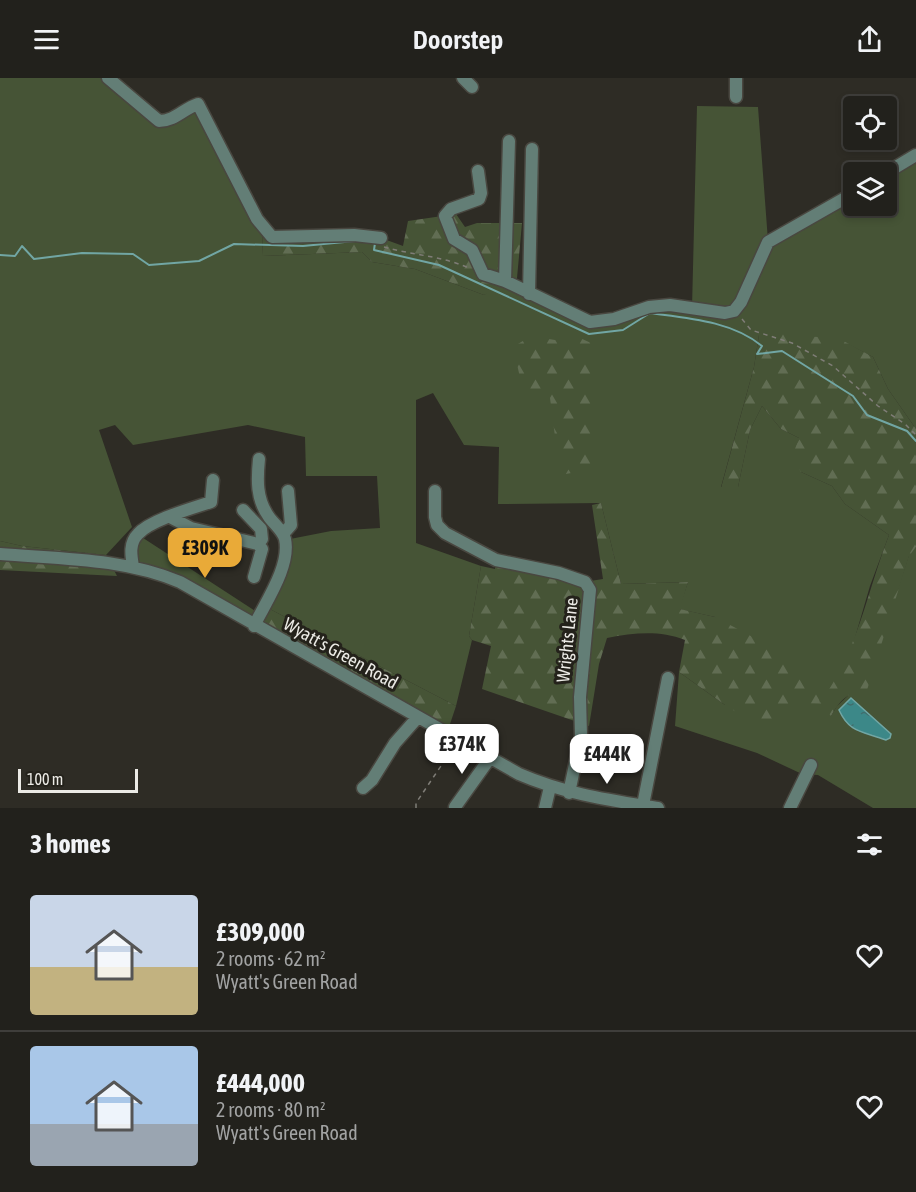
<!DOCTYPE html>
<html lang="en">
<head>
<meta charset="utf-8">
<style>
  body { margin:0; font-family:"Asap Condensed",sans-serif; background:#2e2e29; color:#f1f3f6; height:100vh; display:flex; flex-direction:column; font-size:22px; white-space:nowrap }
  * { box-sizing:border-box; margin:0 }
  p { font-size:20px; color:#a2a3a3 }
  .icon { flex:none; width:33px; height:33px; fill:none; stroke:currentColor; stroke-width:2; stroke-linecap:round; stroke-linejoin:round }
  .map { position:relative; height:730px; overflow:hidden }
  .drawer { display:flex; flex-direction:column; background:#22211c; flex:1 }
  .drawer>* { flex:none }
  .fabs { position:absolute; left:843px; top:18px; display:grid; gap:12px }
  .fabs a { display:grid; place-items:center; width:54px; height:54px; border-radius:6px; background:#22211c; box-shadow:0 3px 9px #0003,0 0 0 2px #3f3e3b; font-size:30px }
  .scale { position:absolute; left:18px; bottom:15px; width:120px; box-sizing:border-box; padding-left:6px; border:3px solid #ecebe6; border-top:0; font-size:16px; line-height:21px; white-space:nowrap; color:#ecebe6; -webkit-text-stroke:4px #24221b; paint-order:stroke }
  .price { position:absolute; translate:-50% -51px; padding:0 14px; border-radius:12px; background:#fff; color:#222; font-size:20px; line-height:39px; filter:drop-shadow(0 2px 3px #0008) }
  .price::after { content:''; position:absolute; left:50%; top:36px; width:18px; height:14px; margin-left:-9px; background:inherit; clip-path:polygon(0 0,100% 0,50% 100%) }
  .price.current { background:#e9aa38; color:#111 }
  ul { padding:0; list-style:none }
  li { display:flex; align-items:center; gap:18px; height:150px; padding:0 30px }
  li+li { border-top:2px solid #3f3e3b }
  li span { display:grid; place-items:center; flex:none; width:168px; height:120px; border-radius:6px; color:#555 }
  li>.icon { margin-inline-start:auto }
  span .icon { width:72px; height:72px; fill:#fffc; stroke-width:1 }
  li b { font-size:26px }
  h2 { display:flex; justify-content:space-between; align-items:center; height:72px; padding:0 30px; font-size:26px }
  header { display:flex; justify-content:space-between; align-items:center; height:78px; padding:0 30px; background:#22211c; font-size:27px; font-weight:600 }
  .map>svg:first-child { display:block }
  .green { fill:#465436 }
  .forest { fill:url(#forest-firs) }
  .water { fill:url(#water-ripples); stroke:#71a6a4; stroke-width:1.5 }
  .lines { fill:none; stroke-linecap:round; stroke-linejoin:round }
  .stream { stroke:#71a6a4; stroke-width:2 }
  .minor-casing { stroke:#494740; stroke-width:15 }
  .path { stroke:#7f7d77; stroke-width:1.5; stroke-dasharray:4.5 4.5; stroke-linecap:butt }
  .minor { stroke:#637e76; stroke-width:12 }
  .labels { text-anchor:middle; dominant-baseline:central; stroke-width:6; stroke-linejoin:round; paint-order:stroke }
  .street-label { font-size:18px; fill:#ecebe6; stroke:#24221b }
</style>
</head>
<body>
<header><svg class="icon" aria-label="menu" viewBox="0 0 24 24"><path d="M4 6h16M4 12h16M4 18h16"/></svg>Doorstep<svg class="icon" aria-label="share" viewBox="0 0 24 24"><path d="M12 15V3M7 8l5-5 5 5M5 13v7h14v-7"/></svg></header>
<div class="map">
<svg width="916" height="730" viewBox="0 0 916 730">
  <defs>
    <pattern id="forest-firs" width="22" height="20" patternUnits="userSpaceOnUse" patternTransform="scale(1.5)"><rect width="22" height="20" fill="#465436"/><path d="M5 1l3.5 6h-7zM16 11l3.5 6h-7z" fill="#616d53"/></pattern>
    <pattern id="water-ripples" width="26" height="14" patternUnits="userSpaceOnUse" patternTransform="scale(1.5)"><rect width="26" height="14" fill="#3c8888"/><path d="M2 4q2-2 4 0t4 0M15 11q2-2 4 0t4 0" fill="none" stroke="#406e6d"/></pattern>
  </defs>
  <rect width="100%" height="100%" fill="#2e2c25"/>
  <path class="green" d="M0,0H108L159,43L198,26L263,152L262,178L362,174L372,184L415,191L484,217L505,203L591,244L692,230L697,28L758,29L768,163L853,115L854,128H886L887,95L916,77V351L888,311L873,279L838,261L759,257L754,289L721,409H738L750,352L762,328L781,351L799,360L801,394L832,408L845,426L889,457L870,508L849,580L837,601L831,638L837,628L852,614L898,511L909,477L916,469V730H873L818,697L802,696L757,675L675,648L679,594L725,627L715,539L679,531L688,504L621,506L601,425L498,426L499,369L464,367L433,315L416,322V465L481,488L469,558L472,562L456,628L264,528L285,462L331,453L380,450L377,398H306L305,359L248,347L133,367L115,347L99,352L132,449L106,477L22,468L0,463Z
    M137,456L260,536L254,548L180,504L133,488Z"/>
  <path class="forest" d="M456,136L465,149L477,145H522L517,200L511,206L505,203L498,211L484,217L415,191L372,184L362,174L262,178L263,152L272,159L381,160L403,168L408,143Z
    M785,247L799,258L838,260L873,279L888,311L916,351V469L909,478L867,612C848,614 841,621 831,638L820,626L800,625L767,653L725,627L679,594L685,562C659,552 634,555 607,560L599,586L589,648L482,611L491,568L472,562L469,558L481,488L495,491L496,482L584,504L603,501L592,427L601,425L621,506L688,504L680,531L715,539L779,573L815,601L820,625C858,573 866,517 889,457L845,426L832,408L801,394L792,379L799,360L781,351L762,328L750,352L738,409L721,410L754,289L759,257Z
    M567,254L591,265L594,391L560,397L550,320L522,308L513,269L531,258L555,262Z
    M0,463L22,468L106,477L117,498L0,492Z
    M264,528L456,628L447,655L254,548Z"/>
  <path class="water" d="M851,620L891,656L890,660L886,662C863,653 850,656 839,632Z"/>
  <g class="lines">
    <path class="stream" d="M375,165L374,172L439,187L589,256L623,252L650,235C687,240 732,243 762,268L757,276L782,273L853,318L867,337L907,353L916,363
      M0,177L15,178L22,168L34,181L82,175L133,176L149,187L199,183L234,166L303,168L355,163"/>
    <defs>
      <path id="minor" d="M108,0L159,43C175,43 183,31 198,26L257,141L272,159L354,157L381,160
        M463,0L472,9
        M736,0V19
        M478,93L481,115L479,121L451,131L445,138L454,161L472,172L483,196L505,203L590,244L614,241L649,229L670,227L725,235L734,233L741,224L768,164L854,115
        M886,95L916,77
        M505,203L509,63
        M529,216L532,71
        M435,413V439L437,447L445,455L496,482L559,495L585,504L590,512L580,619L581,658L569,715
        M243,432L261,451L262,461L258,466
        M170,439L191,450L258,466L262,471L254,499
        M283,456L291,447L288,413
        M0,476C60,481 123,480 180,504L519,696C565,716 609,722 658,730
        M133,488C131,477 129,465 138,456C150,442 193,430 211,424L213,402
        M254,548C265,525 291,488 285,461C283,453 274,446 269,439C256,421 257,401 259,381
        M363,710L372,702L395,665L418,639
        M643,727L668,600
        M455,729L490,680
        M545,730L550,709
        M790,730L811,687"/>
    </defs>
    <use href="#minor" class="minor-casing"/>
    <path class="path" d="M384,169C412,177 442,178 469,190
      M742,241L751,252L792,265L833,288L878,328L905,346L916,357
      M416,730V725L453,670"/>
    <use href="#minor" class="minor"/>
  </g>
  <g class="labels">
    <g class="street-label">
      <text transform="translate(567 562) rotate(-84)">Wrights Lane</text>
      <text transform="translate(341 575) rotate(29)">Wyatt's Green Road</text>
    </g>
  </g>
</svg>
<div class="fabs">
<a><svg class="icon" aria-label="locate" viewBox="0 0 24 24"><circle cx="12" cy="12" r="6"/><path d="M12 2v4M12 18v4M2 12h4M18 12h4"/></svg></a>
<a><svg class="icon" aria-label="layers" viewBox="0 0 24 24"><path d="M12 4l9 5-9 5-9-5zM3 14l9 5 9-5"/></svg></a>
</div>
<div class="scale">100 m</div>
<b class="price current" style="left:205px;top:501px">£309K</b>
<b class="price" style="left:462px;top:697px">£374K</b>
<b class="price" style="left:607px;top:707px">£444K</b>
</div>
<section class="drawer">
<h2>3 homes<svg class="icon" aria-label="filters" viewBox="0 0 24 24"><path d="M4 7h16M4 17h16"/><circle cx="9" cy="7" r="2"/><circle cx="15" cy="17" r="2"/></svg></h2>
<ul>
<li><span style="background:linear-gradient(#c9d6e8 60%,#c2b280 0)"><svg class="icon" aria-label="home" viewBox="0 0 24 24"><path d="M3 11l9-7 9 7M6 9v11h12V9"/></svg></span><div><b>£309,000</b><p>2 rooms · 62 m²</p><p>Wyatt's Green Road</p></div><svg class="icon" aria-label="heart" viewBox="0 0 24 24"><path d="M12 20l-8-8c-3-5 5-10 8-4 3-6 11-1 8 4z"/></svg></li>
<li><span style="background:linear-gradient(#a9c7e8 65%,#9aa5b1 0)"><svg class="icon" aria-label="home" viewBox="0 0 24 24"><path d="M3 11l9-7 9 7M6 9v11h12V9"/></svg></span><div><b>£444,000</b><p>2 rooms · 80 m²</p><p>Wyatt's Green Road</p></div><svg class="icon" aria-label="heart" viewBox="0 0 24 24"><path d="M12 20l-8-8c-3-5 5-10 8-4 3-6 11-1 8 4z"/></svg></li>
</ul>
</section>
</body>
</html>
